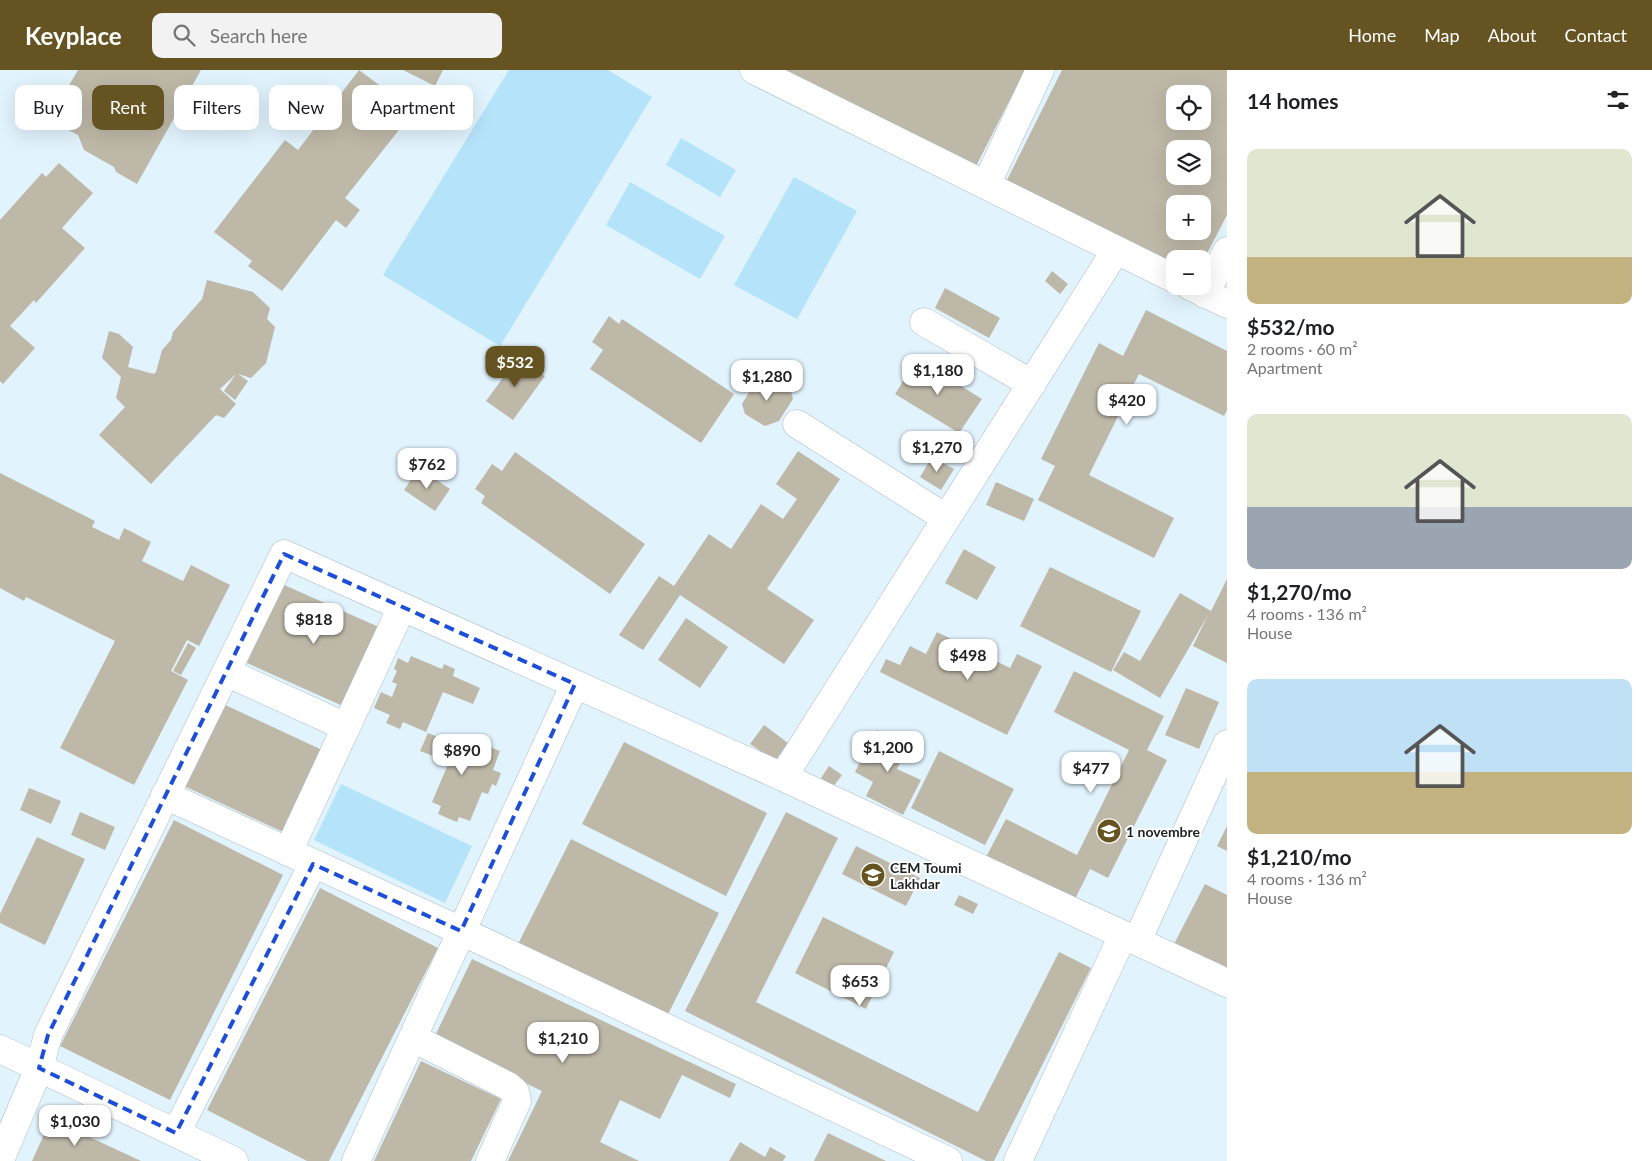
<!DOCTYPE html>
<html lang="en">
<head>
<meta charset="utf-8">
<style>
  body { margin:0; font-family:Lato,sans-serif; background:#f2f2f2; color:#202124; height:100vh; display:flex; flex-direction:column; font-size:19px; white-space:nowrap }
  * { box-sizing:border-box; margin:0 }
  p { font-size:16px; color:#757577 }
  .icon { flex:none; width:28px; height:28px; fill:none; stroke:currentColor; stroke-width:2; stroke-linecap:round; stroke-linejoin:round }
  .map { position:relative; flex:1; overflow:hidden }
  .drawer { display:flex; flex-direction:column; background:#fff; width:425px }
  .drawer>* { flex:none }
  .hud { position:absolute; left:15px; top:15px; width:475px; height:45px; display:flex; gap:10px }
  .controls { position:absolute; left:1166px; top:15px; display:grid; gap:10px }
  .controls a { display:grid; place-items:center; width:45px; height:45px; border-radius:10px; background:#fff; box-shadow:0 5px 20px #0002; font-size:25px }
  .price { position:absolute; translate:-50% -42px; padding:0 11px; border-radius:10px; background:#fff; color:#222; font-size:16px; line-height:32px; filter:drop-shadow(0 1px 2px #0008) }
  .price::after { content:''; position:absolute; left:50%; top:30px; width:15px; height:11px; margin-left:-8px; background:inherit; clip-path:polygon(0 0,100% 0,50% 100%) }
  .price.selected { background:#655421; color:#fff }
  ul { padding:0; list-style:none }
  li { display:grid; align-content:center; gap:10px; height:265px; padding:0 20px }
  li span { display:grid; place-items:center; height:155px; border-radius:10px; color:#555 }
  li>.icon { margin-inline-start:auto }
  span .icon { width:90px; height:90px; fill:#fffc; stroke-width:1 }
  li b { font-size:21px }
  h2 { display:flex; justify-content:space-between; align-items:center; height:60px; padding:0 20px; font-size:21px }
  .chip { padding:0 18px; border-radius:10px; background:#fff; box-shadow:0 5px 20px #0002; font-size:18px; line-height:45px }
  .chip.selected { background:#655421; color:#fff }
  header { display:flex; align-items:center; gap:30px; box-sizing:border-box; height:70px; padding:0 25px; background:#655421; color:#fff }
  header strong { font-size:24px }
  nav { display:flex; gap:28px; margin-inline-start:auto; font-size:18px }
  .search { width:350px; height:45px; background:#f2f2f2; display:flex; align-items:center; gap:12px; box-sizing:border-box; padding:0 18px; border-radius:10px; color:#757577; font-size:19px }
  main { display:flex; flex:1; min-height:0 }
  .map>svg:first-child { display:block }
  .green { fill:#b5e3f9 }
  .building { fill:#beb8a8; fill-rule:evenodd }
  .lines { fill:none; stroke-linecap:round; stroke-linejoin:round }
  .minor-casing { stroke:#aabbc4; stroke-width:29 }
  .minor { stroke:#fff; stroke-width:28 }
  .marked { fill:none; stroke:#1d4ed8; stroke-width:4; stroke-dasharray:10 6; stroke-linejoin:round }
  .labels { text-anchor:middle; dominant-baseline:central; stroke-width:4; stroke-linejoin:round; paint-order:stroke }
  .poi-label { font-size:14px; font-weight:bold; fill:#1b2125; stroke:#fff; text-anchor:start }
</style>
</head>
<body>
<header>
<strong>Keyplace</strong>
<div class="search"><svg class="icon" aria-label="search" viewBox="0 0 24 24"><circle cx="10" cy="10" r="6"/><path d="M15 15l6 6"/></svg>Search here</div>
<nav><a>Home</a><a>Map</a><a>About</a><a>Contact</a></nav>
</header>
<main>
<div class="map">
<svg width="1227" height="1091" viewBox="0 0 1227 1091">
  <rect width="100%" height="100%" fill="#e1f3fd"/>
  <path class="green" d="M509,0H608L652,27L500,276L383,205Z
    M681,68L736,100L720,127L666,95Z
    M794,107L857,141L797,249L734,215Z
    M630,112L725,166L700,209L606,155Z
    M341,714L472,776L445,833L314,770Z"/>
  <path class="building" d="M78,0H201L137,114L116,102L114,97L84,80L78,65L62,57L75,34L68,17Z
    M359,0L414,41L345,128L360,140L346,158L336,150L282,221L248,196L252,191L214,162L285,70L298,80Z
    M403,0H443L435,16Z
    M786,0H1025L974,100L784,5Z
    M1062,0H1227V145L1202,193V189H1175V196L1006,112ZM1175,24H1202V51H1175ZM1175,79H1202V106H1175ZM1175,134H1202V161H1175Z
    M59,93L93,123L62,158L85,178L36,233L34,230L10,256L35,278L3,314L0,311V150L42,103L46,107Z
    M1052,201L1068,214L1060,224L1045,211Z
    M207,210L253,222L270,238L267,249L275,257L266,293L251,308L238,304L248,311L235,330L224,321L236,304L220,319L236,334L224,348L216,345L151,414L99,365L125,337L116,328L121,307L102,288L109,261L119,264L133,277L128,297L154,304L156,302L162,280L171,270L173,262L202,229Z
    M945,218L1000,248L989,268L935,238Z
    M1146,240L1227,281V340L1224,346L1139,304L1089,405L1174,448L1154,488L1038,430L1055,396L1041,389L1099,273L1123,286Z
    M609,246L619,254L622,249L734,324L701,373L590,299L603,280L592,272Z
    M518,287L545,306L513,350L486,331Z
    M917,289L982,329L959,363L895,324Z
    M769,308L791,321L793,329L779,351L765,356L745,344L742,334L757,309Z
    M798,381L840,409L767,519L814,550L784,594L680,525L643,580L619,565L659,506L674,516L709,464L731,479L761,434L783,449L797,429L776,414Z
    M515,382L645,474L610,524L481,433L485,426L475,419L492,394L502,401Z
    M932,387L954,399L941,420L920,407Z
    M419,398L450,419L435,441L404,420Z
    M0,403L95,451L92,457L119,470L124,458L151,472L142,491L183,511L191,495L230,515L199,576L187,570L171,601L188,610L134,715L60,678L115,571L26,527L24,531L0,518Z
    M996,412L1034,429L1024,451L986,435Z
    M964,479L996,497L977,530L945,513Z
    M1050,497L1141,541L1111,602L1020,556Z
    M1227,509V593L1193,576L1208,545L1160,628L1113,600L1124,582L1140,591L1180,523L1211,541Z
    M282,514L381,558L345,637L247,593Z
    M686,548L728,577L700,618L658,590Z
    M937,562L1010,598L1017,584L1042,596L1007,665L880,602L886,589L900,595L910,576L926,584Z
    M188,573L196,578L181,605L173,601Z
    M411,586L442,599L444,594L455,599L453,606L480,618L473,634L443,622L426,662L403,652L400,659L386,653L390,645L374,638L381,622L392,627L397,614L392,612L397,601L394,599L398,588L408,593Z
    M1074,601L1164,646L1147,680L1167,690L1108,808L1090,799L1073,833L985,789L1006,749L1077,785L1129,680L1054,642Z
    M1186,618L1219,632L1199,679L1165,665Z
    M221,633L322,680L283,762L182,715Z
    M764,655L788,673L775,691L750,674Z
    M877,660L908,676L897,699L921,710L903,745L866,726L873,712L855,702Z
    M428,663L448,671L451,665L462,670L459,678L481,687L485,675L500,681L493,700L501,703L496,716L492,714L488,724L482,722L470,751L459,747L457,752L438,744L441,736L432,732L449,692L420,681Z
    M624,672L767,743L726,826L582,754Z
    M939,681L1014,719L985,775L911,738Z
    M829,696L842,705L833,717L821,708Z
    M29,718L61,731L51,754L20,740Z
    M80,742L115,757L105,780L71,765Z
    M786,742L838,768L756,932L978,1042L1059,882L1091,898L994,1091H986L685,941Z
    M174,750L283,805L170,1030L60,976Z
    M1227,756V781L1217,776Z
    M37,767L85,789L45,875L0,853V844Z
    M571,769L719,843L662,956L514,882Z
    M856,776L920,808L906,836L842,804Z
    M1205,814L1227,825V901L1174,874Z
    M320,818L438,878L329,1091H307L207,1040Z
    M959,825L978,834L973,844L954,835Z
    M823,847L894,882L866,939L795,903Z
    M472,889L736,1014L730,1028L682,1005L660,1049L620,1030L600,1072L639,1091H508L542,1021L433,970Z
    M421,991L501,1029L471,1091H374Z
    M51,1049L141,1091H32Z
    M828,1063L886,1091H814Z
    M740,1072L765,1087L770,1077L786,1086L783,1091H729Z"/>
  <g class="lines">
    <defs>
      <path id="minor" d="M754,0L1175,209
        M986,115L1040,0
        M1116,180L783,707L1227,913
        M1190,216L1227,234
        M1205,224L1227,181
        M924,252L1032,314
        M797,354L946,448
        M226,602L346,657
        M165,725L461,861L948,1091
        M288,782L402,537
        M1137,871L1227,674
        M413,968L508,1016L515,1022L517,1031L490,1091
        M0,979L234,1091
        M176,1063L313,794
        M0,1090L39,998L48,965L284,484L783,707
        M356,1091L575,614
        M1018,1091L1123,865"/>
    </defs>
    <use href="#minor" class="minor-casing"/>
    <use href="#minor" class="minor"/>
  </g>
  <path class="marked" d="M284,484L575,614L461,861L313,794L176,1063L39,998L48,965Z"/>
  <defs>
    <symbol id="school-disc" viewBox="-11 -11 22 22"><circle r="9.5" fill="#655421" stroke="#fff"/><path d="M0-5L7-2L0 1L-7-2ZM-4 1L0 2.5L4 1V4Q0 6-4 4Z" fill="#fff"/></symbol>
  </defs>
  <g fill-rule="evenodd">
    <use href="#school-disc" x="1095" y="747" width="28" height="28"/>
    <use href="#school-disc" x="859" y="791" width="28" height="28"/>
  </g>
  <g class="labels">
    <g class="poi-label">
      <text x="1126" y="761">1 novembre</text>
      <text x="890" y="797">CEM Toumi<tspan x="890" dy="16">Lakhdar</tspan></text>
    </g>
  </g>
</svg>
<div class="controls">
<a><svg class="icon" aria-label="locate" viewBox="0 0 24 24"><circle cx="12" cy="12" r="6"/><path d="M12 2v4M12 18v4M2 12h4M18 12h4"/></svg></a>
<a><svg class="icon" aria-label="layers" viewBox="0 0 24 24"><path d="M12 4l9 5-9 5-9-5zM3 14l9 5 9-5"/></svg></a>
<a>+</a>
<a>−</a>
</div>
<b class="price selected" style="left:515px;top:318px">$532</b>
<b class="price" style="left:938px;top:326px">$1,180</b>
<b class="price" style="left:767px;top:332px">$1,280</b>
<b class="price" style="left:1127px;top:356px">$420</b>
<b class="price" style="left:937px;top:403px">$1,270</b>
<b class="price" style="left:427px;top:420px">$762</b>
<b class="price" style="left:314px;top:575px">$818</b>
<b class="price" style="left:968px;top:611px">$498</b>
<b class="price" style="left:888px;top:703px">$1,200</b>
<b class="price" style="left:462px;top:706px">$890</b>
<b class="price" style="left:1091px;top:724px">$477</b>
<b class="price" style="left:860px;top:937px">$653</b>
<b class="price" style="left:563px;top:994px">$1,210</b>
<b class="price" style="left:75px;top:1077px">$1,030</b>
<div class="hud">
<a class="chip">Buy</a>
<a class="chip selected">Rent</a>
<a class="chip">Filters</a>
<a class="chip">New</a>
<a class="chip">Apartment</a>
</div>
</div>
<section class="drawer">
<h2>14 homes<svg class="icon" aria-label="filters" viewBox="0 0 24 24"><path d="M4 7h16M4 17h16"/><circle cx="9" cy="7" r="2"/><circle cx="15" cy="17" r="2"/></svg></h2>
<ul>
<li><span style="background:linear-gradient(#dfe7d0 70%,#c2b280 0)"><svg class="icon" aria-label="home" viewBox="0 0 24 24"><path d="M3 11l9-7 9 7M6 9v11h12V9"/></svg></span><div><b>$532/mo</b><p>2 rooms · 60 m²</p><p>Apartment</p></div></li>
<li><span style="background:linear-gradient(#dfe7d0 60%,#9aa5b1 0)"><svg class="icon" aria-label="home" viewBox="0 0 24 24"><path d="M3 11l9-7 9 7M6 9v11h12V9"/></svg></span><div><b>$1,270/mo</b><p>4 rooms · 136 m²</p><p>House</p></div></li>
<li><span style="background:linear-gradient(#bfe0f5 60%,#c2b280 0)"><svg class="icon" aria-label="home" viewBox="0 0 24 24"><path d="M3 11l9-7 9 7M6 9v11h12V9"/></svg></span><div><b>$1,210/mo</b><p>4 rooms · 136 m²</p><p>House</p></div></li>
</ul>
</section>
</main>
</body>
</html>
